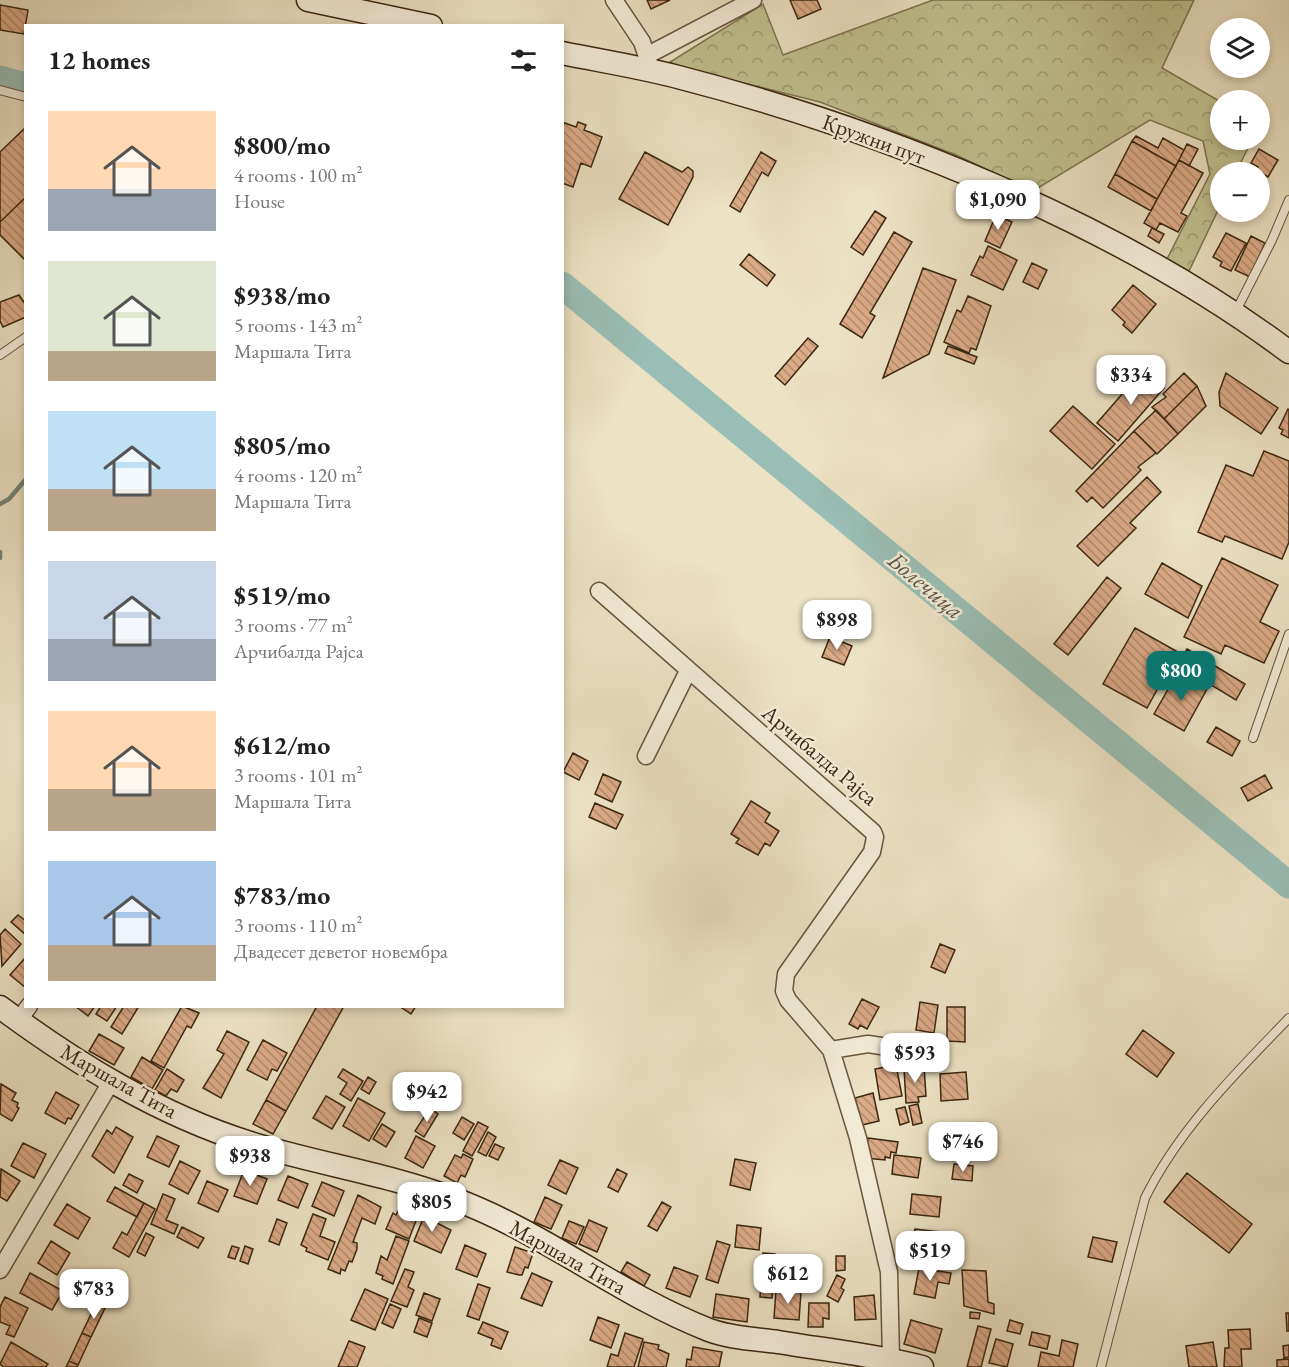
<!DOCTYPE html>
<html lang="en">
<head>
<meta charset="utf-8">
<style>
  body { margin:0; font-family:"EB Garamond",serif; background:#f2f2f2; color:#222; height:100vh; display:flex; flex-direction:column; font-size:22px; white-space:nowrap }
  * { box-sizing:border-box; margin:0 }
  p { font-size:20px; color:#767676 }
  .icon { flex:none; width:33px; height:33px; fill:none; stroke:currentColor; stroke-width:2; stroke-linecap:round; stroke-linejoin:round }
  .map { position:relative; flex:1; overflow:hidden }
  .sheet { position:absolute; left:24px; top:24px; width:540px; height:984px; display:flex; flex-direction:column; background:#fff; border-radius:0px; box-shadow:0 3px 9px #0003 }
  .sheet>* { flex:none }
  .controls { position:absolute; left:1210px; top:18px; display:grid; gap:12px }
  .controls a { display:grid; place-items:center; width:60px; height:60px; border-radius:50%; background:#fff; box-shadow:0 3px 9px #0003; font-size:30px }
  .price { position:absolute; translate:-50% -51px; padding:0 14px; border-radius:12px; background:#fff; color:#222; font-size:20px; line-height:39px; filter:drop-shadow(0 2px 3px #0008) }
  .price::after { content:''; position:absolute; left:50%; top:36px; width:18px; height:14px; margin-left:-9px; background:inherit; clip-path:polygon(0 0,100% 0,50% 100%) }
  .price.on { background:#0f766e; color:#fff }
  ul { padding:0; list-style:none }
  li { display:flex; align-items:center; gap:18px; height:150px; padding:0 24px }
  li span { display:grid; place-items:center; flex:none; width:168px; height:120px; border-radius:0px; color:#555 }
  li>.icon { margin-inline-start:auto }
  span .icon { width:72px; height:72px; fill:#fffc; stroke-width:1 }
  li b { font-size:26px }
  h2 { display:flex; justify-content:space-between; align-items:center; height:72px; padding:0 24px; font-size:26px }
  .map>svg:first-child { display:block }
  .forest { fill:url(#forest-crowns); stroke:#7e744f; stroke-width:1.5 }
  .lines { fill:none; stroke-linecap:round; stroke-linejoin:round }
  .stream { stroke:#738273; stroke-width:4.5 }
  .river { stroke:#99beb5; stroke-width:27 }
  .building { fill:url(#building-back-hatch); stroke:#3b270f; stroke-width:1.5 }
  .lane-casing { stroke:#67563c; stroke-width:10 }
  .street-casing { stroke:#67563c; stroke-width:19 }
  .secondary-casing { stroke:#3b270f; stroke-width:25 }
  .lane { stroke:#f3edd9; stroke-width:8 }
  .street { stroke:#f3edd9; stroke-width:16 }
  .secondary { stroke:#f3edd9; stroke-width:22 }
  .labels { text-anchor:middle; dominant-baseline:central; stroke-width:5; stroke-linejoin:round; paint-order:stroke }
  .street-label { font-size:22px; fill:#3b270f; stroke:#f3edd9 }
  .water-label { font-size:24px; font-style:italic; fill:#575441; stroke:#f3edd9 }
</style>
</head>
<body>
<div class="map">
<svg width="1289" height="1367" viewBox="0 0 1289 1367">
  <defs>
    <pattern id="forest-crowns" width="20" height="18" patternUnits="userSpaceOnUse" patternTransform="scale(1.5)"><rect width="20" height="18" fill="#c0c18f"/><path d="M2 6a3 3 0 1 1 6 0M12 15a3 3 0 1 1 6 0" fill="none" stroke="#9d9d73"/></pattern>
    <pattern id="building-back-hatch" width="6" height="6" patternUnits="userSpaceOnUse" patternTransform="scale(1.5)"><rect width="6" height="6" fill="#dcab88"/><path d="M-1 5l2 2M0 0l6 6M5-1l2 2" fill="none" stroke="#b48b6e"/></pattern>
  </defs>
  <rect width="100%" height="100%" fill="#ece3c4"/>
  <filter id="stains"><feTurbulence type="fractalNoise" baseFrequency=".00333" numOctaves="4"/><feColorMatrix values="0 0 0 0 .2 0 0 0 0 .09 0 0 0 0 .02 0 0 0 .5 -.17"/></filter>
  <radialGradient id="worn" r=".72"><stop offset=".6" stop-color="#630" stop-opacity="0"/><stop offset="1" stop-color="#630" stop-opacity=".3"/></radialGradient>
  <path class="forest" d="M933,0H1194L1162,68L1221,102V140H1252L1236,172H1221V204L1189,271L1167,259L1210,174L1203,141L1150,120L1033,191L956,155L820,102L667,64L763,4L783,55Z"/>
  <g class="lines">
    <path class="stream" d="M0,504L9,499L26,479
      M0,552V558"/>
    <path class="river" d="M0,79L26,86
      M562,285L1289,885"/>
  </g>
  <path class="building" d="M647,0H670L651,9Z
    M790,0H817L821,9L798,19Z
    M0,5L28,10L24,34L0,30Z
    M562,122L576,127L578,122L586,125L584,130L602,137L591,167L581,163L573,187L562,183Z
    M25,128L26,197L0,222V152Z
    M1136,136L1158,148L1163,138L1184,150L1176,166L1132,141Z
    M1132,141L1176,166L1157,199L1115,174Z
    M1187,144L1198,149L1189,166L1179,160Z
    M1259,149L1278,160L1268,177L1256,170L1258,167L1251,163Z
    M645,152L682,172L688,167L693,171V177L668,225L619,199Z
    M761,152L776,161L768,176L762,172L740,212L730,206Z
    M1179,160L1203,173L1181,213L1187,216L1178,232L1160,223L1156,230L1144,223Z
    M1115,174L1157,199L1151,211L1108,187Z
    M26,197V261L0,235V222Z
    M875,211L886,218L863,255L851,247Z
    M996,215L1012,222L1000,248L985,241Z
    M1152,228L1164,234L1159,243L1148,236Z
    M894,232L912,242L870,313L875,316L862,338L840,324Z
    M1226,233L1246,243L1231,271L1220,266L1222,262L1213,257Z
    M1251,236L1265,243L1250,277L1235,270Z
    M988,246L1017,260L1003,290L971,275L980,256L983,258Z
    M749,254L775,275L767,286L740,265Z
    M1032,263L1047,270L1038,289L1023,282Z
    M923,268L956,280L929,354L883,378Z
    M1133,285L1156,304L1132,333L1123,325L1125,322L1112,310Z
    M19,295L26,305V317L3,327L0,321V302Z
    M968,296L991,306L976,350L971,348L969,353L944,342L957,310L961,312Z
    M808,338L818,346L785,385L775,376Z
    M948,346L977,357L974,364L945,353Z
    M1143,370L1164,388L1118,441L1097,423Z
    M1184,373L1197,386L1164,419L1152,407L1166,397L1163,394Z
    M1226,373L1278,408L1261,434L1220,406L1219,392Z
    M1197,386L1206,406L1178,434L1164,419Z
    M1073,406L1115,444L1092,469L1050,431Z
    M1288,409L1289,410V438L1281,434L1283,430L1279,428Z
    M1156,410L1178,434L1157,454L1134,431Z
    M1134,431L1156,453L1138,467L1141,470L1103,508L1092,497L1087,502L1076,491Z
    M1264,451L1289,461V542L1282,559L1225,536L1222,542L1198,532L1226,465L1253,476Z
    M1147,477L1161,492L1130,523L1136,528L1098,566L1077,546Z
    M1222,558L1278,585L1260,622L1279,631L1264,663L1225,645L1221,654L1184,637Z
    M1162,563L1202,586L1188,618L1145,594Z
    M1107,577L1121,588L1068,655L1054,644Z
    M850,622L861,626L859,632L848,628Z
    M1135,628L1178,652L1147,708L1103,684Z
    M830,637L852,646L844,665L822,657Z
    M1187,649L1245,684L1236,700L1178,665Z
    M1178,672L1207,689L1184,731L1154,714Z
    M1216,727L1240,741L1232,756L1207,742Z
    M573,753L588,761L579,780L563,772Z
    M603,774L621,782L612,802L595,794Z
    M1265,775L1272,788L1248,801L1241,788Z
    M751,801L770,813L765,822L779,831L770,846L765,843L758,855L736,843L739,839L731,834Z
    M595,803L623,815L616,829L589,817Z
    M18,915L26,921V935L11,922Z
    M5,929L21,944L2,966L0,935Z
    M940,944L955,950L945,973L931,967Z
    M26,957V988L10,975Z
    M862,999L879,1007L867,1029L860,1025L858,1029L849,1024Z
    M920,1002L938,1005L934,1033L916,1030Z
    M75,1006H95L88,1016Z
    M101,1006H117L107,1021L96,1014Z
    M124,1006H139L122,1034L111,1027Z
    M182,1006L199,1013L191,1028L187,1026L164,1068L151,1061Z
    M317,1006H344L286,1111L266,1100Z
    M399,1006H416L411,1014Z
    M947,1007H965V1042L947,1041Z
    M1143,1030L1174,1053L1157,1077L1126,1054Z
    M227,1031L249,1042L221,1098L203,1088L224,1054L217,1050Z
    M99,1034L124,1048L114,1065L89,1051Z
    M263,1040L287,1053L277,1071L272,1069L267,1080L247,1070Z
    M142,1057L163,1070L152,1089L131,1077Z
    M896,1065L902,1096L880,1100L875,1069Z
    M924,1066L926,1096L918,1097L919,1102L906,1103L904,1068Z
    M167,1069L184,1080L177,1092L171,1089L166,1096L155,1090Z
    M343,1069L363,1081L351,1101L340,1094L347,1083L338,1077Z
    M966,1072L968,1099L941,1101L940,1074Z
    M368,1077L376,1082L369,1094L361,1089Z
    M1,1084L16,1093L12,1100L18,1103L17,1107L19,1108L12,1121L0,1114Z
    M56,1092L79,1105L71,1119L68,1118L65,1124L45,1113Z
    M873,1093L879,1121L862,1125L855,1098Z
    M326,1096L345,1107L332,1129L313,1118Z
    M358,1098L385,1113L369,1141L343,1126Z
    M266,1100L286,1111L273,1134L253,1124Z
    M918,1104L922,1123L913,1125L909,1106Z
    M905,1107L909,1122L900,1125L896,1109Z
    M430,1108L438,1114L424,1137L415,1131Z
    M462,1117L474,1124L464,1140L453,1133Z
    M478,1122L488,1127L472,1156L463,1151Z
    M382,1124L395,1132L386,1147L373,1139Z
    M116,1127L133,1137L114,1173L92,1156L107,1130L112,1134Z
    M488,1132L496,1137L486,1156L478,1152Z
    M157,1136L179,1146L169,1167L147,1157Z
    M416,1136L435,1146L423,1168L405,1158Z
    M868,1138L898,1142L896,1153L891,1152L890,1158L885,1157V1160L865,1158Z
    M23,1143L46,1154L34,1178L11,1166Z
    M495,1144L504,1148L498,1160L489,1156Z
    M463,1154L473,1159L465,1177L461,1175L457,1183L444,1176L455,1155L461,1158Z
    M894,1155L921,1158L918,1178L892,1174Z
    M735,1159L756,1163L750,1190L730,1185Z
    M560,1160L578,1168L566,1194L548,1185Z
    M180,1161L200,1171L188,1194L169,1184Z
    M954,1164L973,1166L972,1181L952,1179Z
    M1,1169L20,1181L7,1201L0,1197Z
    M617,1169L627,1174L618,1192L608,1187Z
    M244,1170L267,1179L257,1204L234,1196Z
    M1187,1173L1252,1224L1229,1253L1164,1202Z
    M129,1174L143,1181L137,1193L123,1185Z
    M288,1176L308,1184L298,1208L278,1200Z
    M207,1181L228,1190L218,1212L198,1203Z
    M322,1182L344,1191L334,1216L312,1206Z
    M115,1187L144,1203L137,1217L107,1201Z
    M163,1194L175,1199L166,1220L178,1225L174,1234L151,1224Z
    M912,1194L941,1197L939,1217L910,1214Z
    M358,1195L381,1207L375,1224L362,1218L353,1242L357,1243V1249L352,1262L349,1261L345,1271L341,1269L340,1274L328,1269Z
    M545,1197L562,1205L551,1229L534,1222Z
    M662,1202L671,1207L657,1231L648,1226Z
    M144,1203L155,1209L129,1257L113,1248L122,1232L127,1235Z
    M67,1204L90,1218L78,1239L54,1225Z
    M427,1209L437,1213L433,1221L451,1230L441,1253L414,1241Z
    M398,1211L417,1218L409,1239L386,1229L393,1213L396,1215Z
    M313,1214L326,1219L320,1236L335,1242L328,1260L306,1251L307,1248L301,1245Z
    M277,1219L287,1223L279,1245L269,1241Z
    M589,1220L607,1228L597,1252L579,1244Z
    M569,1221L584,1227L576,1244L562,1238Z
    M737,1225L761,1228L759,1250L735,1247Z
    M182,1227L204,1238L198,1248L177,1237Z
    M915,1229L949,1233L946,1254L910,1250Z
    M146,1233L154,1237L145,1256L137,1252Z
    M396,1236L409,1241L393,1284L382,1279L383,1276L376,1273L381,1256L387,1260Z
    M1093,1237L1117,1242L1112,1262L1088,1257Z
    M51,1241L70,1253L57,1275L38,1263Z
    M717,1241L730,1245L718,1283L706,1279Z
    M465,1245L486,1254L477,1277L456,1269Z
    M232,1246L239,1248L235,1259L228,1257Z
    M245,1246L253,1249L248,1264L240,1261Z
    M515,1247L533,1253L528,1268L525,1267L522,1275H519L507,1272Z
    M763,1253L775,1254L772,1298L760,1297Z
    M836,1256H845V1270L836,1271Z
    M627,1262L650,1275L644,1286L621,1272Z
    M782,1262L792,1263L791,1283L780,1282Z
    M674,1267L698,1276L690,1297L666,1288Z
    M919,1268L951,1273L949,1284L938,1282L935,1298L914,1294Z
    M405,1269L414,1272L408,1287L414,1290L407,1307L391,1301Z
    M962,1270L986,1271L988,1302L994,1304V1314L964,1306Z
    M30,1273L63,1291L52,1310L20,1293Z
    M532,1273L552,1282L542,1306L521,1298Z
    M837,1275L845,1279L841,1288L844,1290L838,1302L827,1296Z
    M478,1284L490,1288L479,1320L467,1316Z
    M365,1289L388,1299L375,1330L351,1320Z
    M102,1290L111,1295L106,1306L97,1302Z
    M776,1290L801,1292L799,1320L774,1318Z
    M424,1293L440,1299L432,1321L416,1315Z
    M716,1294L749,1299L747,1322L713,1317Z
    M874,1295L876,1319L855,1320L854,1297Z
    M5,1297L28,1308L14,1337L6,1334L10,1326L0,1322V1307Z
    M97,1302L106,1306L91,1337L82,1333Z
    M809,1303H829V1319L823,1318V1327H808Z
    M390,1304L401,1309L393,1328L382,1323Z
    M970,1312L980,1313L979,1319L970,1318Z
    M1286,1313H1289V1331H1287Z
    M598,1317L619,1325L611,1348L590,1340Z
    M419,1318L432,1323L427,1337L414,1332Z
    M911,1320L942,1329L935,1353L904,1344Z
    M1010,1320L1023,1324L1020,1334L1007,1331Z
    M483,1322L508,1332L501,1349L491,1345L493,1339L478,1333Z
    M978,1326L991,1329L981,1367H967Z
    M1250,1329L1251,1349H1241L1242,1367H1224L1225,1348H1229L1228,1330Z
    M1032,1332L1050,1336L1047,1349L1029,1345Z
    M82,1333L91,1337L78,1365L69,1361Z
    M625,1333L643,1339L634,1367H607L611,1354L618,1356Z
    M996,1339L1013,1344L1007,1367L989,1363Z
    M1062,1340L1078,1344L1073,1367H1038L1041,1352L1059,1356Z
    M349,1341L365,1347L357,1367H338Z
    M11,1342L48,1364L46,1367H4L0,1364Z
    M644,1342L659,1345L658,1349L669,1354L666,1367H638Z
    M1213,1342L1217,1367H1189L1186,1346Z
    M1289,1345V1357L1284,1358L1283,1346Z
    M693,1347L722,1352L719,1367H686L687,1359L691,1360Z
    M1289,1359V1367H1277V1360Z
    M69,1361L78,1365L77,1367H66Z"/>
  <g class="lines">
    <defs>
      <path id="lane" d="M0,90L26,97
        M1235,313L1272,240L1289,200
        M0,355L26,337
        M1253,738L1289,634
        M1101,1367L1145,1198C1179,1129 1236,1073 1289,1018"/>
      <path id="street" d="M614,0L642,42L649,63
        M648,55L753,0
        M599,591L873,832L875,837L872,852L786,974L784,991L788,1000L831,1050L858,1138L889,1272L891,1359
        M646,756L688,671
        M19,1020L29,1006
        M831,1050L868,1044L934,1054
        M0,1270L111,1082"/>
      <path id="secondary" d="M308,0L431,26
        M562,53C601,61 640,67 678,77C884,130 1118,224 1289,352
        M0,1007C77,1064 158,1114 250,1143C318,1164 388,1174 454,1199C544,1232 619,1295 709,1330C730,1338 756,1339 778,1342C826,1350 875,1355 922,1367"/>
    </defs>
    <use href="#lane" class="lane-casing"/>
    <use href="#street" class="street-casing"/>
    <use href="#secondary" class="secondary-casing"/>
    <use href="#lane" class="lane"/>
    <use href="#street" class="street"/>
    <use href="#secondary" class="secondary"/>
  </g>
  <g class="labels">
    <g class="street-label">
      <text transform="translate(874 139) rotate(20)">Кружни пут</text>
      <text transform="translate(820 755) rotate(40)">Арчибалда Рајса</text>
      <text transform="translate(119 1081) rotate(29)">Маршала Тита</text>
      <text transform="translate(568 1257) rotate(29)">Маршала Тита</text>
    </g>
    <g class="water-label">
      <text transform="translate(926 585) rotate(40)">Болечица</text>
    </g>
  </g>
  <rect width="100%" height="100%" filter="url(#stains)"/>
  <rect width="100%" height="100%" fill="url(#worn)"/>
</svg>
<div class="controls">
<a><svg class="icon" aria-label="layers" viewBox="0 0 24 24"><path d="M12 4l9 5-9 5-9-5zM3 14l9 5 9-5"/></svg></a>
<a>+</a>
<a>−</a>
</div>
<b class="price" style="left:998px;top:231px">$1,090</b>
<b class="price" style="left:1131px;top:406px">$334</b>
<b class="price" style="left:837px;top:651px">$898</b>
<b class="price on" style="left:1181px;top:702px">$800</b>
<b class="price" style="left:915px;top:1084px">$593</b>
<b class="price" style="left:427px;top:1123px">$942</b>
<b class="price" style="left:963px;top:1173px">$746</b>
<b class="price" style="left:250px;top:1187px">$938</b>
<b class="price" style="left:432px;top:1233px">$805</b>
<b class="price" style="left:930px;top:1282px">$519</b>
<b class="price" style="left:788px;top:1305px">$612</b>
<b class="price" style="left:94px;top:1320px">$783</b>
<section class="sheet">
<h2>12 homes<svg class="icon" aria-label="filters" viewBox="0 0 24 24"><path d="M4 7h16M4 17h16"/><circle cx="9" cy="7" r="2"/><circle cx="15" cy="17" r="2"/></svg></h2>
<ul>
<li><span style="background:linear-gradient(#ffd9b3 65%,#9aa5b1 0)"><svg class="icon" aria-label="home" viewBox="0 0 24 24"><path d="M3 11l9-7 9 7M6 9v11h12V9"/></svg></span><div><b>$800/mo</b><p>4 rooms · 100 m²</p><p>House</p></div></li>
<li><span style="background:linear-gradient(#dfe7d0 75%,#b9a48a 0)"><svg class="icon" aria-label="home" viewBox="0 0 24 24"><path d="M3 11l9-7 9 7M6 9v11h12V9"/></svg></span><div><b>$938/mo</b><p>5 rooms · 143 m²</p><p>Маршала Тита</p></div></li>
<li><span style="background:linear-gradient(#bfe0f5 65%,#b9a48a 0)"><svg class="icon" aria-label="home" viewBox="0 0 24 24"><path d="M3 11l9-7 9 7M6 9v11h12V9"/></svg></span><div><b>$805/mo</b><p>4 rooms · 120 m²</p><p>Маршала Тита</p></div></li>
<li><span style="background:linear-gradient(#c9d6e8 65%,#9aa5b1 0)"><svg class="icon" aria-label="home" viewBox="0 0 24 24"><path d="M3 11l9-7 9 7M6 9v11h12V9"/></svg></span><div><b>$519/mo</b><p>3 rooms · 77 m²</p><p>Арчибалда Рајса</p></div></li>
<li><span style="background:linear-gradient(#ffd9b3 65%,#b9a48a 0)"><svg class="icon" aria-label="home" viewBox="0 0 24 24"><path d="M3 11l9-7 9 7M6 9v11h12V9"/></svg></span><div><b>$612/mo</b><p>3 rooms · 101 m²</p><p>Маршала Тита</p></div></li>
<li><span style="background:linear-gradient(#a9c7e8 70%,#b9a48a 0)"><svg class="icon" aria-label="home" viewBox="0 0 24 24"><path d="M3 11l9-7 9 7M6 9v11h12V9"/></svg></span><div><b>$783/mo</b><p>3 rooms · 110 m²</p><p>Двадесет деветог новембра</p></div></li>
</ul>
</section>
</div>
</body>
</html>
